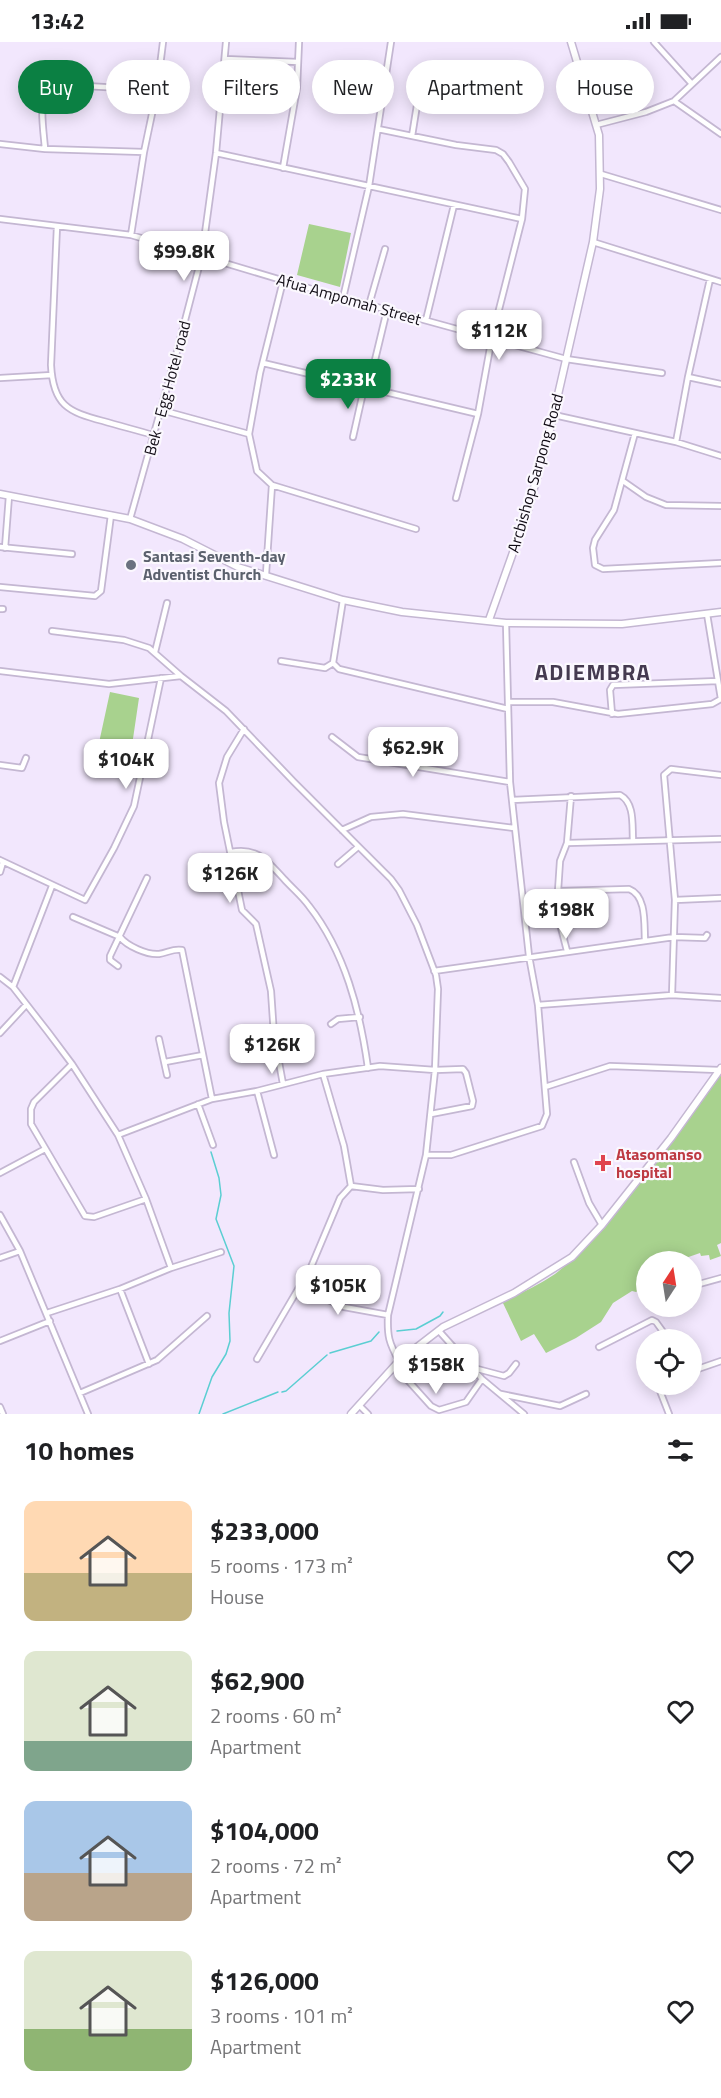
<!DOCTYPE html>
<html lang="en">
<head>
<meta charset="utf-8">
<style>
  body { margin:0; font-family:"Titillium Web",sans-serif; background:#f6f6f6; color:#202124; height:100vh; display:flex; flex-direction:column; font-size:22px; white-space:nowrap }
  * { box-sizing:border-box; margin:0 }
  p { font-size:20px; color:#757577 }
  .icon { flex:none; width:33px; height:33px; fill:none; stroke:currentColor; stroke-width:2; stroke-linecap:round; stroke-linejoin:round }
  .map { position:relative; height:1372px; overflow:hidden }
  .drawer { display:flex; flex-direction:column; background:#fff; flex:1 }
  .drawer>* { flex:none }
  .hud { position:absolute; left:18px; top:18px; width:686px; height:54px; display:flex; gap:12px }
  .needle { width:39px; rotate:12deg }
  .fabs { position:absolute; left:636px; top:1209px; display:grid; gap:12px }
  .fabs a { display:grid; place-items:center; width:66px; height:66px; border-radius:50%; background:#fff; box-shadow:0 3px 15px #0003; font-size:30px }
  .price { position:absolute; translate:-50% -51px; padding:0 14px; border-radius:12px; background:#fff; color:#222; font-size:20px; line-height:39px; filter:drop-shadow(0 2px 3px #0008) }
  .price::after { content:''; position:absolute; left:50%; top:36px; width:18px; height:14px; margin-left:-9px; background:inherit; clip-path:polygon(0 0,100% 0,50% 100%) }
  .price.on { background:#0b8043; color:#fff }
  ul { padding:0; list-style:none }
  li { display:flex; align-items:center; gap:18px; height:150px; padding:0 24px }
  li span { display:grid; place-items:center; flex:none; width:168px; height:120px; border-radius:12px; color:#555 }
  li>.icon { margin-inline-start:auto }
  span .icon { width:72px; height:72px; fill:#fffc; stroke-width:1 }
  li b { font-size:26px }
  h2 { display:flex; justify-content:space-between; align-items:center; height:72px; padding:0 24px; font-size:26px }
  .chip { padding:0 21px; border-radius:27px; background:#fff; box-shadow:0 3px 15px #0003; font-size:21px; line-height:54px }
  .chip.on { background:#0b8043; color:#fff }
  .status { display:flex; justify-content:space-between; align-items:center; height:42px; padding:0 30px; background:#fff; direction:ltr }
  .status svg { height:16px; fill:currentColor }
  .map>svg:first-child { display:block }
  .green { fill:#a8d28e }
  .lines { fill:none; stroke-linecap:round; stroke-linejoin:round }
  .stream { stroke:#5bced2; stroke-width:1.5 }
  .minor-casing { stroke:#c4b7d2; stroke-width:8 }
  .tertiary-casing { stroke:#c4b7d2; stroke-width:9 }
  .minor { stroke:#fff; stroke-width:4.5 }
  .tertiary { stroke:#fff; stroke-width:6 }
  .worship-dot { fill:#6b7280; stroke:#fbf8fe; stroke-width:2 }
  .health-dot { fill:#e0444e; stroke:#fbf8fe; stroke-width:2 }
  .labels { text-anchor:middle; dominant-baseline:central; stroke-width:4.5; stroke-linejoin:round; paint-order:stroke }
  .street-label { font-size:16px; fill:#110c15; stroke:#fbf8fe }
  .worship-label { font-size:16px; font-weight:bold; fill:#5b616d; stroke:#fbf8fe; text-anchor:start }
  .health-label { font-size:16px; font-weight:bold; fill:#be3a42; stroke:#fbf8fe; text-anchor:start }
  .district-label { font-size:22px; font-weight:bold; letter-spacing:1.5px; fill:#453a50; stroke:#fbf8fe }
</style>
</head>
<body>
<div class="status"><b>13:42</b><svg viewBox="0 0 49 12"><path d="M0 12V9h3v3zM5 12V6h3v6zM10 12V3h3v9zM15 12V0h3v12zM26 1h20v11H26zM47 4h2v5h-2z"/></svg></div>
<div class="map">
<svg width="721" height="1372" viewBox="0 0 721 1372">
  <rect width="100%" height="100%" fill="#f2e7fd"/>
  <path class="green" d="M309,182L351,191L340,245L297,233Z
    M110,650L139,656L130,717L97,710Z
    M721,1029V1201L717,1203L721,1214L710,1218L709,1213L701,1214L700,1211L677,1219L646,1220V1241L636,1250L632,1249L613,1261L601,1280L576,1296L546,1311L534,1292L521,1299L502,1259C520,1252 539,1243 555,1232C571,1220 584,1205 598,1190C644,1140 682,1084 721,1029Z"/>
  <g class="lines">
    <path class="stream" d="M397,1289L416,1287L440,1274L443,1270
      M330,1311L371,1299L379,1290
      M282,1350L286,1349L327,1313
      M199,1372L212,1335L226,1312L230,1299L229,1271L234,1224L216,1177L221,1153L219,1136L211,1110
      M223,1372L278,1350"/>
    <defs>
      <path id="minor" d="M654,0L692,42
        M225,17L298,20
        M674,59L721,92
        M596,83L646,70L674,59L721,15
        M378,87L456,103L496,108L503,112L509,120L525,147L522,177L492,295L478,372L456,456
        M412,94L421,38
        M0,102L45,107L144,110
        M45,107C44,91 37,53 50,42L157,48
        M216,111L522,177
        M283,126L297,46L299,0
        M601,132L721,168
        M0,177L131,193L315,248L566,317L662,331
        M57,184L51,323C53,363 68,370 103,379C120,384 136,388 153,393
        M131,193L144,110L157,48L163,0
        M593,200L721,240
        M343,256L369,144L391,0
        M369,263L385,207
        M426,278L454,163
        M263,321L478,372
        M688,335L721,342
        M0,336L52,333
        M368,347L387,268
        M161,368L249,392
        M554,373L676,400L721,414
        M635,391L614,468L595,498L593,506L595,523L603,527L721,521
        M353,395L364,346
        M676,400L688,335L710,237
        M623,439L646,455L666,463L721,464
        M272,443L416,487
        M130,477L176,313L202,213L216,111L226,0
        M0,505L72,512
        M5,506L9,454
        M266,532L272,443L257,429L249,392L260,331L283,239
        M0,545L95,554L101,549L111,473
        M0,567H3
        M707,572L721,657
        M506,581L510,740L529,914L538,963L672,953L721,956
        M52,589L124,598L149,606L181,634
        M155,610L167,561
        M281,619L325,626L333,621L339,627L508,667
        M333,621L343,558
        M0,629L109,642L181,634L226,669L294,740L391,837L399,848L417,883L436,933L438,947L435,1028L426,1113L388,1273C387,1294 389,1301 399,1319
        M509,660H553L618,672L712,662L721,657
        M612,672L610,648L613,643L718,639
        M244,687L227,715L219,741L224,780L242,868L256,882L271,949L274,993L283,1042
        M332,695L358,715L510,740
        M0,723L22,726L26,716
        M512,758L620,753C635,761 632,783 633,798
        M342,788L371,775L403,772L514,786
        M567,801L721,797
        M231,810C258,805 267,819 284,837C292,846 302,854 309,864C345,910 360,969 368,1026
        M0,818L85,858L114,806L134,764L161,636
        M338,822L358,805
        M0,830L3,820
        M558,849L629,847C647,854 644,882 645,899
        M675,858L721,856
        M73,875L120,895C127,904 147,913 159,912C167,911 174,906 182,908L212,1057
        M567,909L560,882L558,849L560,819L567,801L571,754
        M118,924L110,918V914L147,836
        M434,929L674,895L705,896L707,893
        M0,935L13,945L48,990L72,1022L118,1093L146,1157L171,1226
        M13,945L52,844
        M672,953L675,858L664,733L671,727L721,733
        M331,982L338,977L360,975
        M0,991L26,963
        M159,997L167,1033
        M165,1020L203,1013
        M72,1022L34,1060L31,1067V1082L85,1174L94,1175L146,1157
        M323,1032L344,1104L351,1144L383,1148L419,1147
        M545,1045L610,1024L719,1028
        M257,1049L274,1113
        M198,1062L213,1103
        M118,1093L212,1057L257,1049L323,1032L380,1024L435,1028L463,1027L466,1031L473,1059L472,1064L431,1072
        M426,1113H451L542,1084L547,1072L538,963
        M574,1120L589,1161L602,1183
        M0,1131L45,1107
        M0,1173L20,1209L88,1372
        M0,1216L20,1209
        M692,1244L721,1236
        M300,1245L344,1265L388,1273
        M120,1247L149,1322
        M47,1271L120,1247L171,1226L221,1210
        M439,1289L482,1337L524,1372
        M0,1299L50,1279
        M599,1305L652,1278L656,1280L669,1298
        M257,1317L311,1225L340,1156L351,1144
        M395,1324L431,1364L439,1368L466,1360L482,1337
        M470,1325L504,1334L509,1331L516,1322
        M692,1329L721,1319
        M662,1342L660,1349L669,1372
        M80,1351L157,1318L207,1274
        M501,1352L560,1364L586,1352
        M359,1363L368,1372
        M0,1365L3,1372"/>
      <path id="tertiary" d="M0,452L130,477L183,497L238,525L343,558L402,570L506,581L622,582L721,570
        M489,578L527,471L549,392L593,200L600,147L599,93L571,0
        M351,1372L399,1319L443,1285L514,1251L572,1215L602,1183L671,1096L721,1026"/>
    </defs>
    <use href="#minor" class="minor-casing"/>
    <use href="#tertiary" class="tertiary-casing"/>
    <use href="#minor" class="minor"/>
    <use href="#tertiary" class="tertiary"/>
  </g>
  <circle class="worship-dot" cx="131" cy="523" r="6"/>
  <path class="health-dot" d="M600 1112h6v6h6v6h-6v6h-6v-6h-6v-6h6z"/>
  <g class="labels">
    <g class="street-label">
      <text transform="translate(349 257) rotate(16)">Afua Ampomah Street</text>
      <text transform="translate(167 346) rotate(-75)">Bek - Egg Hotel road</text>
      <text transform="translate(535 431) rotate(-74)">Arcbishop Sarpong Road</text>
    </g>
    <g class="worship-label">
      <text x="143" y="514">Santasi Seventh-day<tspan x="143" dy="18">Adventist Church</tspan></text>
    </g>
    <g class="health-label">
      <text x="616" y="1112">Atasomanso<tspan x="616" dy="18">hospital</tspan></text>
    </g>
    <g class="district-label">
      <text x="593" y="630">ADIEMBRA</text>
    </g>
  </g>
</svg>
<div class="fabs">
<a><svg class="needle" viewBox="-14 -14 28 28"><path d="M0-13l5 13h-10z" fill="#e53935"/><path d="M0 13l5-13h-10z" fill="#757577"/></svg></a>
<a><svg class="icon" aria-label="locate" viewBox="0 0 24 24"><circle cx="12" cy="12" r="6"/><path d="M12 2v4M12 18v4M2 12h4M18 12h4"/></svg></a>
</div>
<b class="price" style="left:184px;top:240px">$99.8K</b>
<b class="price" style="left:499px;top:319px">$112K</b>
<b class="price on" style="left:348px;top:368px">$233K</b>
<b class="price" style="left:413px;top:736px">$62.9K</b>
<b class="price" style="left:126px;top:748px">$104K</b>
<b class="price" style="left:230px;top:862px">$126K</b>
<b class="price" style="left:566px;top:898px">$198K</b>
<b class="price" style="left:272px;top:1033px">$126K</b>
<b class="price" style="left:338px;top:1274px">$105K</b>
<b class="price" style="left:436px;top:1353px">$158K</b>
<div class="hud">
<a class="chip on">Buy</a>
<a class="chip">Rent</a>
<a class="chip">Filters</a>
<a class="chip">New</a>
<a class="chip">Apartment</a>
<a class="chip">House</a>
</div>
</div>
<section class="drawer">
<h2>10 homes<svg class="icon" aria-label="filters" viewBox="0 0 24 24"><path d="M4 7h16M4 17h16"/><circle cx="9" cy="7" r="2"/><circle cx="15" cy="17" r="2"/></svg></h2>
<ul>
<li><span style="background:linear-gradient(#ffd9b3 60%,#c2b280 0)"><svg class="icon" aria-label="home" viewBox="0 0 24 24"><path d="M3 11l9-7 9 7M6 9v11h12V9"/></svg></span><div><b>$233,000</b><p>5 rooms · 173 m²</p><p>House</p></div><svg class="icon" aria-label="heart" viewBox="0 0 24 24"><path d="M12 20l-8-8c-3-5 5-10 8-4 3-6 11-1 8 4z"/></svg></li>
<li><span style="background:linear-gradient(#dfe7d0 75%,#7fa58c 0)"><svg class="icon" aria-label="home" viewBox="0 0 24 24"><path d="M3 11l9-7 9 7M6 9v11h12V9"/></svg></span><div><b>$62,900</b><p>2 rooms · 60 m²</p><p>Apartment</p></div><svg class="icon" aria-label="heart" viewBox="0 0 24 24"><path d="M12 20l-8-8c-3-5 5-10 8-4 3-6 11-1 8 4z"/></svg></li>
<li><span style="background:linear-gradient(#a9c7e8 60%,#b9a48a 0)"><svg class="icon" aria-label="home" viewBox="0 0 24 24"><path d="M3 11l9-7 9 7M6 9v11h12V9"/></svg></span><div><b>$104,000</b><p>2 rooms · 72 m²</p><p>Apartment</p></div><svg class="icon" aria-label="heart" viewBox="0 0 24 24"><path d="M12 20l-8-8c-3-5 5-10 8-4 3-6 11-1 8 4z"/></svg></li>
<li><span style="background:linear-gradient(#dfe7d0 65%,#8fb573 0)"><svg class="icon" aria-label="home" viewBox="0 0 24 24"><path d="M3 11l9-7 9 7M6 9v11h12V9"/></svg></span><div><b>$126,000</b><p>3 rooms · 101 m²</p><p>Apartment</p></div><svg class="icon" aria-label="heart" viewBox="0 0 24 24"><path d="M12 20l-8-8c-3-5 5-10 8-4 3-6 11-1 8 4z"/></svg></li>
</ul>
</section>
</body>
</html>
